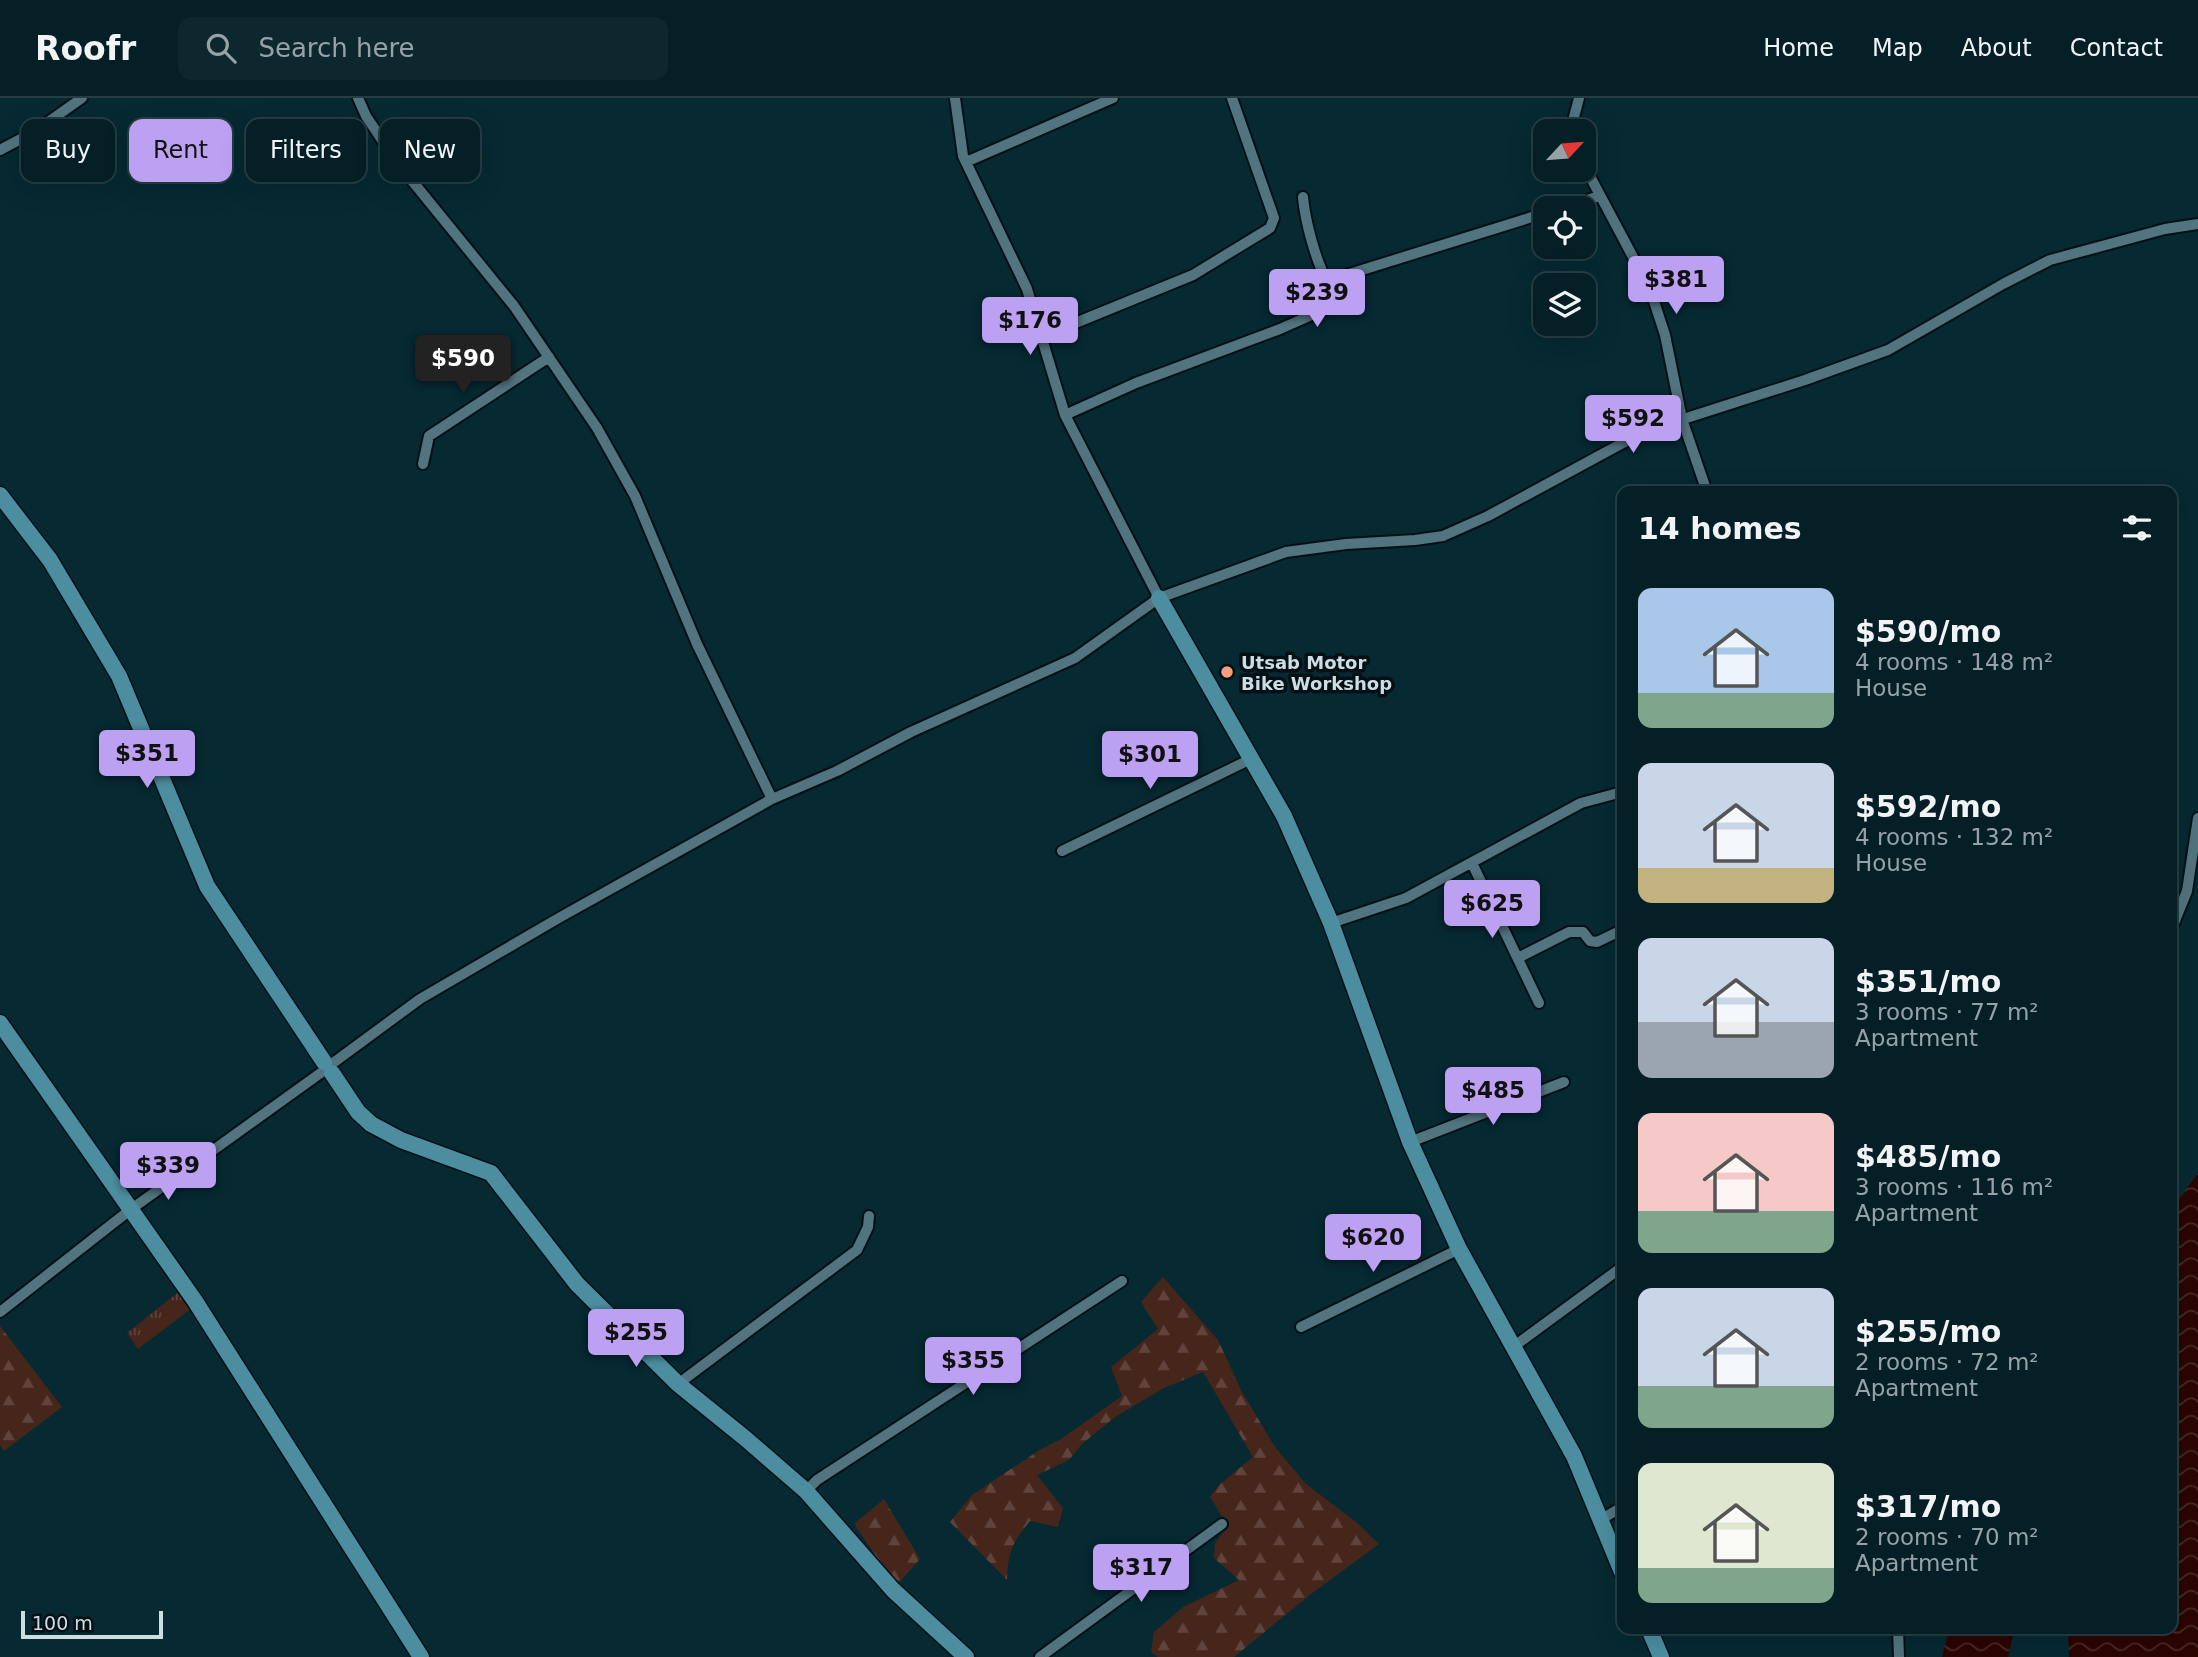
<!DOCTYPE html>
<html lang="en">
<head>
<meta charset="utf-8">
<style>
  body { margin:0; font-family:"DejaVu Sans",sans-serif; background:#0d272e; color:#f1f3f6; height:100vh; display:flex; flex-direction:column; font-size:26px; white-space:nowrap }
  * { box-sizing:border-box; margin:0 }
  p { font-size:23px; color:#97a2a7 }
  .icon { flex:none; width:38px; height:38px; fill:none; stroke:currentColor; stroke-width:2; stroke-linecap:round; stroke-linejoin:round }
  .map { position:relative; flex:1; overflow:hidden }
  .panel { position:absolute; left:1617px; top:388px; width:560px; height:1148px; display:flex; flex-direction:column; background:#041f26; border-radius:14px; box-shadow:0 7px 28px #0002,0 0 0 2px #253d43 }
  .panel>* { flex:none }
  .top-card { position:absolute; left:21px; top:21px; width:665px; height:63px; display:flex; gap:14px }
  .needle { width:46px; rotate:64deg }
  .tools { position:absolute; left:1533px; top:21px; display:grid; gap:14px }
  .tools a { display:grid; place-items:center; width:63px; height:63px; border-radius:14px; background:#041f26; box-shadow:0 7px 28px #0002,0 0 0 2px #253d43; font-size:35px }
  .scale { position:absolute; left:21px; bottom:18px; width:142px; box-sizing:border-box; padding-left:7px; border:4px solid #ccdee4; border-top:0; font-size:19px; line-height:24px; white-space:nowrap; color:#ccdee4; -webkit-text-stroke:5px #041014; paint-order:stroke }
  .price { position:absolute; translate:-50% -60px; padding:0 16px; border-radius:7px; background:#bca0f2; color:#111; font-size:23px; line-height:46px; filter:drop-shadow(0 2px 4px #0008) }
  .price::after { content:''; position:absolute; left:50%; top:42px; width:21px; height:16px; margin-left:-10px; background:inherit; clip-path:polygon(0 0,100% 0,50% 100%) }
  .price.selected { background:#222; color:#fff }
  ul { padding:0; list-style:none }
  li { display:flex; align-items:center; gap:21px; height:175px; padding:0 21px }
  li span { display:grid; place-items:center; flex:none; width:196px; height:140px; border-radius:14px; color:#555 }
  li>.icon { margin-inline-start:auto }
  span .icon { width:84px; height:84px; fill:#fffc; stroke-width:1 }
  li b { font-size:30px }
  h2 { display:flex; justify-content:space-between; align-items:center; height:84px; padding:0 21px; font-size:30px }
  .pill { padding:0 24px; border-radius:14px; background:#041f26; box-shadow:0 7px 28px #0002,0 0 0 2px #253d43; font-size:24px; line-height:63px }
  .pill.selected { background:#bca0f2; color:#111 }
  header { display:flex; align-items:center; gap:42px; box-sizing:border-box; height:98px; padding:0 35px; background:#041f26; border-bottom:2px solid #253d43 }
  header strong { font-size:33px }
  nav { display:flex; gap:38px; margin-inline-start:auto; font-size:24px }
  .search { width:490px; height:63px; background:#0d272e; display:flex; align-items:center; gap:18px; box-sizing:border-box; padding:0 24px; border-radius:14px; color:#97a2a7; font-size:26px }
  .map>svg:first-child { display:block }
  .grass { fill:url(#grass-tufts) }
  .forest { fill:url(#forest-firs) }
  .water { fill:url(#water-waves) }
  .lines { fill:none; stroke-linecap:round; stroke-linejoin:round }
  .street-casing { stroke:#001117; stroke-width:14 }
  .secondary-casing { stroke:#001117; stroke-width:19 }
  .street { stroke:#52747e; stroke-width:10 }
  .secondary { stroke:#4c8ea0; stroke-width:16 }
  .poi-dot { fill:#f39f84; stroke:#041014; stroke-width:2.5 }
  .labels { text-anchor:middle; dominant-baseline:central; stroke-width:7; stroke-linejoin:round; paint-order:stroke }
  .poi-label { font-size:18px; font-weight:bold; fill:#ccdee4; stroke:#041014; text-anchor:start }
</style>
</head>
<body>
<header>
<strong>Roofr</strong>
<div class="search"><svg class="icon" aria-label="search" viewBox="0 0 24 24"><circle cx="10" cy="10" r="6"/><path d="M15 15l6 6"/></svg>Search here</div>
<nav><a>Home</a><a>Map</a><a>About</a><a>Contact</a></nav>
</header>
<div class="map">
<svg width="2198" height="1559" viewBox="0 0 2198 1559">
  <defs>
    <pattern id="grass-tufts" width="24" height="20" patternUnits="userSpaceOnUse" patternTransform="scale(1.75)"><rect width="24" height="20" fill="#46251b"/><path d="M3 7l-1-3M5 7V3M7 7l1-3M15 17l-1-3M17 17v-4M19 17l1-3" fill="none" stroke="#60443c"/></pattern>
    <pattern id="forest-firs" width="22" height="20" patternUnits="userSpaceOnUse" patternTransform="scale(1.75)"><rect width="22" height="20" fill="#46251b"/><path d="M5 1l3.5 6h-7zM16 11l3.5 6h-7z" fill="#60443c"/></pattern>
    <pattern id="water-waves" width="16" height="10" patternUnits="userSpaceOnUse" patternTransform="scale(1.75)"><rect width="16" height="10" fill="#2b0500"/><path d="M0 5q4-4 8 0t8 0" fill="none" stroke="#492925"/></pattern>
  </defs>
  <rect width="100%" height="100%" fill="#062932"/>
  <path class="grass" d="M181,1192L192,1210L138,1251L127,1235Z"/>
  <path class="forest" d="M1163,1179L1218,1242L1242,1294L1275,1349L1306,1386L1356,1424L1379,1446L1311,1496L1234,1559H1158L1151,1554L1154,1534L1183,1509L1239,1482L1214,1460L1215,1445L1228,1428L1210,1399L1219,1387L1253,1359L1203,1274L1164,1290L1115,1319L1082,1346L1069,1362L1037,1377L1063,1410L1058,1429L1030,1423C1012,1445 1008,1454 1007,1482L950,1424L972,1397L1041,1351L1061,1341L1122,1298L1111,1269L1158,1231L1141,1204Z
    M0,1228L62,1309L4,1353L0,1347Z
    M884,1401L920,1461L896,1488L854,1426Z"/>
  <path class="water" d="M2198,1075V1559H2069L2068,1531H2172V1111Z
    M1949,1531H2015L2008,1559H1942Z"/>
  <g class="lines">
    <defs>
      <path id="street" d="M358,0L366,18L396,63L514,208L597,330L635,398L697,546L772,701
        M955,0L963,58L1027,191L1065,317L1159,500
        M1573,33V23L1579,0
        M0,52L34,34L82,0
        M966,64L1113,0
        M1584,67L1650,191L1665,237L1682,321L1707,394
        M1303,99C1305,123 1316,164 1328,185
        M1560,110L1600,98
        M1041,239L1193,177L1270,130L1274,120L1232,0
        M1065,317L1136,285L1280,231L1323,212L1328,203V185L1346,177L1545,115
        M423,366L429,338L549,259
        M1062,753L1251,661
        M1472,765L1539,905
        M1331,825L1406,800L1581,705L1622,694
        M2172,830L2187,793L2198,720
        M1518,860L1569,834H1583L1590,843L1597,844L1622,832
        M333,965L420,901L557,821L772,701L837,673L911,634L1075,560L1159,500L1286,454L1346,446L1415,442L1443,438L1488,418L1643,334L1805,282L1888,252L2003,186L2050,162L2165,131L2198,126
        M1410,1044L1564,984
        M0,1214L130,1112L322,974
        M1301,1229L1459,1151
        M1513,1249L1622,1169
        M678,1286L857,1152L868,1129L869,1118
        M806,1393L817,1382L1122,1183
        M1600,1422L1622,1409
        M1898,1531L1899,1559
        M1040,1559L1222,1426"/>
      <path id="secondary" d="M0,397L50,462L119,578L207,788L324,964
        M1159,500L1284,718L1331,825L1410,1044L1459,1151L1574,1358L1622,1474
        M0,925L195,1203L421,1559
        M332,975L358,1014L371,1026L401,1042L491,1075L577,1186L678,1286L746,1341L806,1393L893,1492L966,1559
        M1649,1531L1661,1559"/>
    </defs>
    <use href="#street" class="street-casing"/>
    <use href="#secondary" class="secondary-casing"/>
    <use href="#street" class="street"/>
    <use href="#secondary" class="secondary"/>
  </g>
  <circle class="poi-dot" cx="1227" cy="574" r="7"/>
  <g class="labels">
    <g class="poi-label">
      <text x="1241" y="564">Utsab Motor<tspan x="1241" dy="21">Bike Workshop</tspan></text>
    </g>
  </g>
</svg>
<div class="tools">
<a><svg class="needle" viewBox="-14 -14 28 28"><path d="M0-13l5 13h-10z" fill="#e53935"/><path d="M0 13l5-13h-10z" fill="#97a2a7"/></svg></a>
<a><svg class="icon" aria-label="locate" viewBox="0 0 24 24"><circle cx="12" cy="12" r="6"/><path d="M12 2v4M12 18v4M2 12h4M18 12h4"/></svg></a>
<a><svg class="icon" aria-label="layers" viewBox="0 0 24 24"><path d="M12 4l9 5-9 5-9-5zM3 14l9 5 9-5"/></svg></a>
</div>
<div class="scale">100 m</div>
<b class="price" style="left:1676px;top:218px">$381</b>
<b class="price" style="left:1317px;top:231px">$239</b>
<b class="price" style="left:1030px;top:259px">$176</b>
<b class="price selected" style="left:463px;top:297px">$590</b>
<b class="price" style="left:1633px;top:357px">$592</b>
<b class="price" style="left:147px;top:692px">$351</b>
<b class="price" style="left:1150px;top:693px">$301</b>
<b class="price" style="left:1492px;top:842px">$625</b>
<b class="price" style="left:1493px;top:1029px">$485</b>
<b class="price" style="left:168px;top:1104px">$339</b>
<b class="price" style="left:1373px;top:1176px">$620</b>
<b class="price" style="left:636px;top:1271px">$255</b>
<b class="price" style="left:973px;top:1299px">$355</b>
<b class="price" style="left:1141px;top:1506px">$317</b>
<div class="top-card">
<a class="pill">Buy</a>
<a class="pill selected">Rent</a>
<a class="pill">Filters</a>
<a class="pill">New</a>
</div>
<section class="panel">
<h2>14 homes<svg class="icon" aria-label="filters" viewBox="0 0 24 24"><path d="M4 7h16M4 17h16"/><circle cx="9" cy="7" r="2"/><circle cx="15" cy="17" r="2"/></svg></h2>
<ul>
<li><span style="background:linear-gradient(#a9c7e8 75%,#7fa58c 0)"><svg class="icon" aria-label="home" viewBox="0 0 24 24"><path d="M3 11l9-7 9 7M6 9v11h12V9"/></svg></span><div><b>$590/mo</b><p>4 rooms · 148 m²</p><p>House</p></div></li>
<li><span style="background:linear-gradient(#c9d6e8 75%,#c2b280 0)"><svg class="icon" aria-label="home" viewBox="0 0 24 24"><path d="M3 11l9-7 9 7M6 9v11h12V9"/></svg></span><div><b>$592/mo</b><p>4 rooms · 132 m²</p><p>House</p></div></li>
<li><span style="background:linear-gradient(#c9d6e8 60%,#9aa5b1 0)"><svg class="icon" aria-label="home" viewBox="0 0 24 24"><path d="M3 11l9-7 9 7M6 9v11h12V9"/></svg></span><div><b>$351/mo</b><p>3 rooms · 77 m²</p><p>Apartment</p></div></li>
<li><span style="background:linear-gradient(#f6c9c9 70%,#7fa58c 0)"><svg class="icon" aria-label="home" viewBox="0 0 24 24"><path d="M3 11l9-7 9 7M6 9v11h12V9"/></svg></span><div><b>$485/mo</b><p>3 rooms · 116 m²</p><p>Apartment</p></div></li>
<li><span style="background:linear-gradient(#c9d6e8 70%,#7fa58c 0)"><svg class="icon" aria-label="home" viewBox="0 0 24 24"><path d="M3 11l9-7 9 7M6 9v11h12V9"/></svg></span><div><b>$255/mo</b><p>2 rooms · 72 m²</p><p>Apartment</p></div></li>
<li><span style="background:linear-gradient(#dfe7d0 75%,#7fa58c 0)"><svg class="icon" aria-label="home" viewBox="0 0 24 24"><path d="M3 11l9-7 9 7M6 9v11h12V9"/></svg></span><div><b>$317/mo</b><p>2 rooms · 70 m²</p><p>Apartment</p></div></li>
</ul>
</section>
</div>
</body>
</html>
